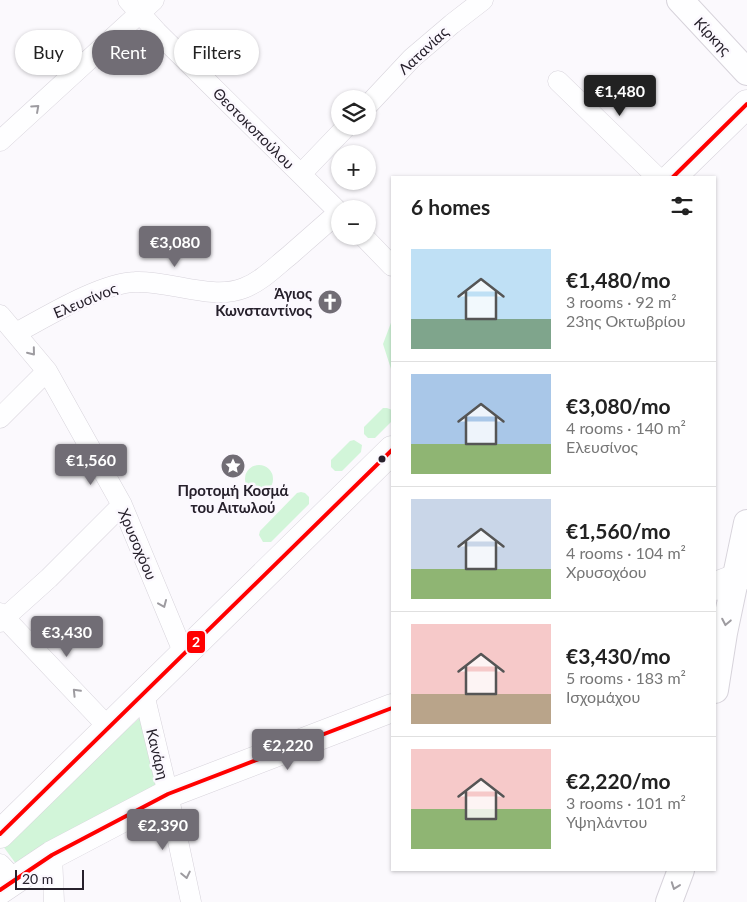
<!DOCTYPE html>
<html lang="en">
<head>
<meta charset="utf-8">
<style>
  body { margin:0; font-family:Lato,sans-serif; background:#f6f6f6; color:#222; height:100vh; display:flex; flex-direction:column; font-size:19px; white-space:nowrap }
  * { box-sizing:border-box; margin:0 }
  p { font-size:16px; color:#767676 }
  .icon { flex:none; width:28px; height:28px; fill:none; stroke:currentColor; stroke-width:2; stroke-linecap:round; stroke-linejoin:round }
  .map { position:relative; flex:1; overflow:hidden }
  .drawer { position:absolute; left:391px; top:176px; width:325px; height:695px; display:flex; flex-direction:column; background:#fff; border-radius:0px; box-shadow:0 1px 4px #0004 }
  .drawer>* { flex:none }
  .banner { position:absolute; left:15px; top:30px; width:301px; height:45px; display:flex; gap:10px }
  .buttons { position:absolute; left:331px; top:90px; display:grid; gap:10px }
  .buttons a { display:grid; place-items:center; width:45px; height:45px; border-radius:50%; background:#fff; box-shadow:0 1px 4px #0004; font-size:25px }
  .scale { position:absolute; left:15px; bottom:12px; width:69px; box-sizing:border-box; padding-left:5px; border:2px solid #27212c; border-top:0; font-size:14px; line-height:18px; white-space:nowrap; color:#27212c; -webkit-text-stroke:4px #fbf8fe; paint-order:stroke }
  .price { position:absolute; translate:-50% -42px; padding:0 11px; border-radius:5px; background:#716d75; color:#fff; font-size:16px; line-height:32px; filter:drop-shadow(0 1px 2px #0008) }
  .price::after { content:''; position:absolute; left:50%; top:30px; width:15px; height:11px; margin-left:-8px; background:inherit; clip-path:polygon(0 0,100% 0,50% 100%) }
  .price.on { background:#222; color:#fff }
  ul { padding:0; list-style:none }
  li { display:flex; align-items:center; gap:15px; height:125px; padding:0 20px }
  li+li { border-top:1px solid #e0e0e0 }
  li span { display:grid; place-items:center; flex:none; width:140px; height:100px; border-radius:0px; color:#555 }
  li>.icon { margin-inline-start:auto }
  span .icon { width:60px; height:60px; fill:#fffc; stroke-width:1 }
  li b { font-size:21px }
  h2 { display:flex; justify-content:space-between; align-items:center; height:60px; padding:0 20px; font-size:21px }
  .pill { padding:0 18px; border-radius:22px; background:#fff; box-shadow:0 1px 4px #0004; font-size:18px; line-height:45px }
  .pill.on { background:#716d75; color:#fff }
  .map>svg:first-child { display:block }
  .green { fill:#d2f5d9 }
  .lines { fill:none; stroke-linecap:round; stroke-linejoin:round }
  .minor-casing { stroke:#d7d3db; stroke-width:21 }
  .tertiary-casing { stroke:#d7d3db; stroke-width:28 }
  .secondary-casing { stroke:#d7d3db; stroke-width:29 }
  .minor { stroke:#fefeff; stroke-width:20 }
  .tertiary { stroke:#fefeff; stroke-width:26 }
  .secondary { stroke:#fefeff; stroke-width:28 }
  .bus-1-casing { stroke:#fbf8fe; stroke-width:8 }
  .bus-1 { stroke:#f00; stroke-width:4 }
  .oneway { stroke:#9d9ba0 }
  .bus-dot { fill:#27212c; stroke:#fbf8fe; stroke-width:2 }
  .labels { text-anchor:middle; dominant-baseline:central; stroke-width:5; stroke-linejoin:round; paint-order:stroke }
  .street-label { font-size:15px; fill:#27212c; stroke:#fbf8fe }
  .poi-label { font-size:15px; font-weight:bold; fill:#27212c; stroke:#fbf8fe; text-anchor:end }
  .line-badge { stroke:#fbf8fe; stroke-width:2 }
  .badge-label { font-size:14px; text-anchor:middle; font-weight:bold; fill:#fff }
</style>
</head>
<body>
<div class="map">
<svg width="747" height="902" viewBox="0 0 747 902">
  <rect width="100%" height="100%" fill="#fbf9fd"/>
  <path class="green" d="M392,320V372L383,344Z
    M383,408H387L392,410V421L375,438H368L364,434V427Z
    M354,440L362,445L361,452L342,471H335L331,467V460L350,441Z
    M245 479a14 14 0 1 1 28 0a14 14 0 1 1-28 0Z
    M301,492L305,493L309,497V504L271,542H263L259,535L260,531L297,493Z
    M142,716L161,788L19,868L0,842Z"/>
  <g class="lines">
    <defs>
      <path id="minor" d="M128,0L157,32L340,213
        M558,81L658,178
        M368,105L412,58L452,24L483,0
        M0,141L154,0
        M301,174L347,126
        M363,236L392,266
        M0,315L47,371L122,505L184,654
        M16,333C46,317 101,283 135,282C169,280 212,301 244,288C262,281 275,267 290,255C306,241 323,226 339,212
        M0,418L47,371
        M0,613L109,728
        M0,622L49,578L122,505
        M144,694L168,794L191,902
        M52,855L54,902
        M0,864L14,879"/>
      <path id="tertiary" d="M680,0L747,72
        M715,690L724,633L747,523
        M669,902L681,870"/>
      <path id="secondary" d="M671,178L747,104
        M715,586L747,574
        M0,834L392,450
        M0,890L52,855L168,794L392,708"/>
    </defs>
    <use href="#minor" class="minor-casing"/>
    <use href="#tertiary" class="tertiary-casing"/>
    <use href="#secondary" class="secondary-casing"/>
    <use href="#minor" class="minor"/>
    <use href="#tertiary" class="tertiary"/>
    <use href="#secondary" class="secondary"/>
    <defs>
      <path id="bus-1" d="M672,178L747,104
        M0,834L392,450
        M0,890L52,855L168,794L392,708"/>
    </defs>
    <use href="#bus-1" class="bus-1-casing"/>
    <use href="#bus-1" class="bus-1"/>
  </g>
  <defs><path id="oneway-chevron" d="M-2-3.5L2.5 0L-2 3.5" fill="none" stroke-width="1.6" stroke-linecap="round" stroke-linejoin="round" transform="scale(1.25)"/></defs>
  <g class="oneway">
    <use href="#oneway-chevron" transform="translate(36 108) rotate(-42)"/>
    <use href="#oneway-chevron" transform="translate(32 352) rotate(51)"/>
    <use href="#oneway-chevron" transform="translate(163 604) rotate(67)"/>
    <use href="#oneway-chevron" transform="translate(726 622) rotate(101)"/>
    <use href="#oneway-chevron" transform="translate(76 692) rotate(-134)"/>
    <use href="#oneway-chevron" transform="translate(186 875) rotate(78)"/>
    <use href="#oneway-chevron" transform="translate(675 886) rotate(110)"/>
  </g>
  <defs>
    <symbol id="church-disc" viewBox="-11 -11 22 22"><circle r="9.5" fill="#716d75" stroke="#fbf8fe"/><path d="M-1.2-6h2.4v3.5h3.3v2.4h-3.3V6h-2.4V-.1h-3.3v-2.4h3.3Z" fill="#fff"/></symbol>
    <symbol id="sight-disc" viewBox="-11 -11 22 22"><circle r="9.5" fill="#716d75" stroke="#fbf8fe"/><path d="M0-6L1.8-2.2L6-1.7L2.9 1.2L3.7 5.4L0 3.3L-3.7 5.4L-2.9 1.2L-6-1.7L-1.8-2.2Z" fill="#fff"/></symbol>
  </defs>
  <g fill-rule="evenodd">
    <use href="#church-disc" x="316" y="288" width="28" height="28"/>
    <use href="#sight-disc" x="219" y="452" width="28" height="28"/>
  </g>
  <circle class="bus-dot" cx="382" cy="459" r="4.5"/>
  <g class="labels">
    <g class="street-label">
      <text transform="translate(713 36) rotate(47)">Κίρκης</text>
      <text transform="translate(423 50) rotate(-43)">Λατανίας</text>
      <text transform="translate(254 128) rotate(45)">Θεοτοκοπούλου</text>
      <text transform="translate(85 300) rotate(-23)">Ελευσίνος</text>
      <text transform="translate(138 544) rotate(67)">Χρυσοχόου</text>
      <text transform="translate(158 754) rotate(76)">Κανάρη</text>
    </g>
    <g class="poi-label">
      <text x="312" y="293">Άγιος<tspan x="312" dy="17">Κωνσταντίνος</tspan></text>
      <text x="233" y="490" text-anchor="middle">Προτομή Κοσμά<tspan x="233" dy="17">του Αιτωλού</tspan></text>
    </g>
  </g>
  <rect class="line-badge" x="186" y="630" width="20" height="24" rx="5" fill="#f00"/>
  <g class="badge-label">
    <text x="196" y="647">2</text>
  </g>
</svg>
<div class="buttons">
<a><svg class="icon" aria-label="layers" viewBox="0 0 24 24"><path d="M12 4l9 5-9 5-9-5zM3 14l9 5 9-5"/></svg></a>
<a>+</a>
<a>−</a>
</div>
<div class="scale">20 m</div>
<b class="price on" style="left:620px;top:117px">€1,480</b>
<b class="price" style="left:175px;top:268px">€3,080</b>
<b class="price" style="left:91px;top:486px">€1,560</b>
<b class="price" style="left:67px;top:658px">€3,430</b>
<b class="price" style="left:288px;top:771px">€2,220</b>
<b class="price" style="left:163px;top:851px">€2,390</b>
<div class="banner">
<a class="pill">Buy</a>
<a class="pill on">Rent</a>
<a class="pill">Filters</a>
</div>
<section class="drawer">
<h2>6 homes<svg class="icon" aria-label="filters" viewBox="0 0 24 24"><path d="M4 7h16M4 17h16"/><circle cx="9" cy="7" r="2"/><circle cx="15" cy="17" r="2"/></svg></h2>
<ul>
<li><span style="background:linear-gradient(#bfe0f5 70%,#7fa58c 0)"><svg class="icon" aria-label="home" viewBox="0 0 24 24"><path d="M3 11l9-7 9 7M6 9v11h12V9"/></svg></span><div><b>€1,480/mo</b><p>3 rooms · 92 m²</p><p>23ης Οκτωβρίου</p></div></li>
<li><span style="background:linear-gradient(#a9c7e8 70%,#8fb573 0)"><svg class="icon" aria-label="home" viewBox="0 0 24 24"><path d="M3 11l9-7 9 7M6 9v11h12V9"/></svg></span><div><b>€3,080/mo</b><p>4 rooms · 140 m²</p><p>Ελευσίνος</p></div></li>
<li><span style="background:linear-gradient(#c9d6e8 70%,#8fb573 0)"><svg class="icon" aria-label="home" viewBox="0 0 24 24"><path d="M3 11l9-7 9 7M6 9v11h12V9"/></svg></span><div><b>€1,560/mo</b><p>4 rooms · 104 m²</p><p>Χρυσοχόου</p></div></li>
<li><span style="background:linear-gradient(#f6c9c9 70%,#b9a48a 0)"><svg class="icon" aria-label="home" viewBox="0 0 24 24"><path d="M3 11l9-7 9 7M6 9v11h12V9"/></svg></span><div><b>€3,430/mo</b><p>5 rooms · 183 m²</p><p>Ισχομάχου</p></div></li>
<li><span style="background:linear-gradient(#f6c9c9 60%,#8fb573 0)"><svg class="icon" aria-label="home" viewBox="0 0 24 24"><path d="M3 11l9-7 9 7M6 9v11h12V9"/></svg></span><div><b>€2,220/mo</b><p>3 rooms · 101 m²</p><p>Υψηλάντου</p></div></li>
</ul>
</section>
</div>
</body>
</html>
